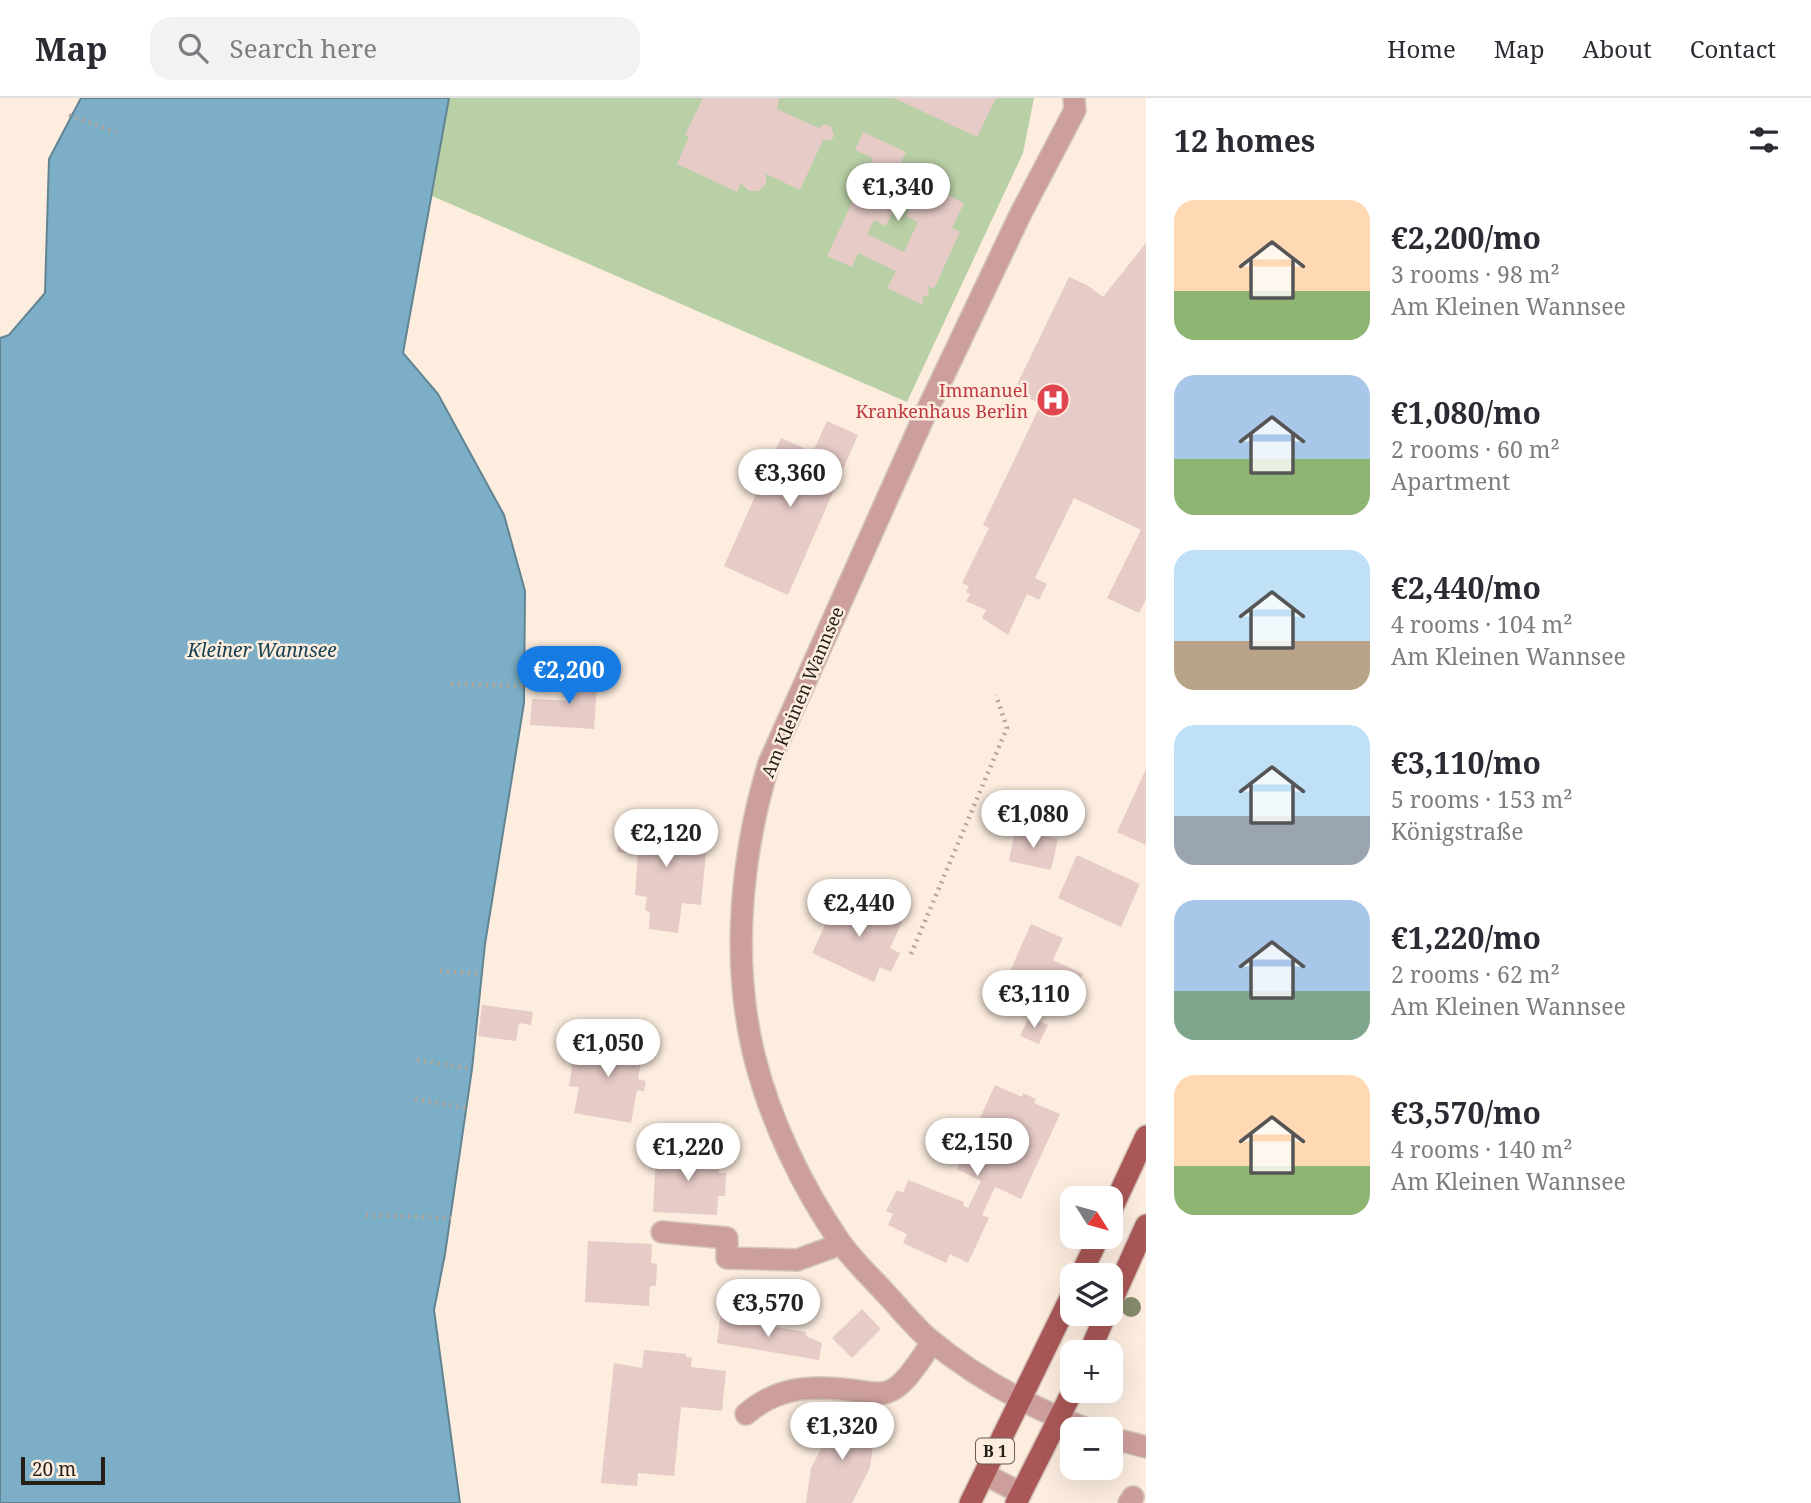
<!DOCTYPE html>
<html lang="en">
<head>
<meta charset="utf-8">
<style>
  body { margin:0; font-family:"Noto Serif",serif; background:#f2f2f3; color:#2b2b33; height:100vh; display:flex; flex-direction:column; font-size:26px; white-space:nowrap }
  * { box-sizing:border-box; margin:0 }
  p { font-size:23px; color:#7c7c81 }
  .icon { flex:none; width:38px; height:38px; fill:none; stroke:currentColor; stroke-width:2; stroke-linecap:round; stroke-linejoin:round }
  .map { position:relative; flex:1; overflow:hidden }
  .side { display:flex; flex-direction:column; background:#fff; width:665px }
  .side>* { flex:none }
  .needle { width:46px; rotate:127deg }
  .tools { position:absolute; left:1060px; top:1088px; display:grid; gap:14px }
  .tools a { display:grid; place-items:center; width:63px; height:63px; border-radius:14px; background:#fff; box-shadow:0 7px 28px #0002; font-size:35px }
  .scale { position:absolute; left:21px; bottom:18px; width:84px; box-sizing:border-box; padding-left:7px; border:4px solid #251f18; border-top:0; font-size:19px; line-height:24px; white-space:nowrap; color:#251f18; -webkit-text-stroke:5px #fceddf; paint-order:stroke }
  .price { position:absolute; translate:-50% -60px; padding:0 16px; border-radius:24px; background:#fff; color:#222; font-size:23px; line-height:46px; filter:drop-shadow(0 2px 4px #0008) }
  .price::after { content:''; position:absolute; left:50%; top:42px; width:21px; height:16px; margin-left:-10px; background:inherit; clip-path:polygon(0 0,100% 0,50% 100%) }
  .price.selected { background:#167ce4; color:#fff }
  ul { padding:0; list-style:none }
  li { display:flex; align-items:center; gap:21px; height:175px; padding:0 28px }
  li span { display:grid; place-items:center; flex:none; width:196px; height:140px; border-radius:21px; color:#555 }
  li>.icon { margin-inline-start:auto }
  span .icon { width:84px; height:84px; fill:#fffc; stroke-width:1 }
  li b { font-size:30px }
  h2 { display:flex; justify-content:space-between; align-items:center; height:84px; padding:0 28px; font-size:30px }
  header { display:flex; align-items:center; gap:42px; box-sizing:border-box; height:98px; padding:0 35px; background:#fff; border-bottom:2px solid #e1e1e2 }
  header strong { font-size:33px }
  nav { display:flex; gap:38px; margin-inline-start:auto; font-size:24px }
  .search { width:490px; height:63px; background:#f2f2f3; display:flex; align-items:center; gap:18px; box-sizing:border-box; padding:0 24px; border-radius:21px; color:#7c7c81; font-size:26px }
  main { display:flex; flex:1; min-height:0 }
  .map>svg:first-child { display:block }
  .green { fill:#b9cfa6 }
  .water { fill:#7cafc7; stroke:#628492; stroke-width:2 }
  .building { fill:#e6cbc7; fill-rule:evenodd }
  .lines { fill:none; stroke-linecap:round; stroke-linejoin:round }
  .minor-casing { stroke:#d5c8bb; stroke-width:24 }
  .major-casing { stroke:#d5c8bb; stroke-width:24 }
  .path { stroke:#b2a69a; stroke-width:4.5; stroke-dasharray:2 5; stroke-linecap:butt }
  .minor { stroke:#cd9f9c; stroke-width:21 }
  .major { stroke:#a95857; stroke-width:21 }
  .tree { fill:#868c6c }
  .labels { text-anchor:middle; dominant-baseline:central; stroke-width:5; stroke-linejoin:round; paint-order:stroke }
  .shield { fill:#fceddf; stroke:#665d54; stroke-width:2 }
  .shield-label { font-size:16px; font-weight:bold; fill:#251f18 }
  .health-label { font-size:18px; fill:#be3a42; stroke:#fceddf; text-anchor:end }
  .street-label { font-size:18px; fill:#251f18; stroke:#fceddf }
  .water-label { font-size:19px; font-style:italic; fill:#164254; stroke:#fceddf }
</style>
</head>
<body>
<header>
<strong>Map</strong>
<div class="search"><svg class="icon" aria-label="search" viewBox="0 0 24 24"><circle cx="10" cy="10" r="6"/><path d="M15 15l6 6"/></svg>Search here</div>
<nav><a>Home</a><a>Map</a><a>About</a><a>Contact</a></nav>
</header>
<main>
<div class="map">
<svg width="1146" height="1405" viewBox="0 0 1146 1405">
  <rect width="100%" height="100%" fill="#fceddf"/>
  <path class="green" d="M449,0H1034L1023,55L907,304L432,98Z"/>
  <path class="water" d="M81,0H449L403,255L438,296L504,417L525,493L524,605L485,846L472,971L445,1156L434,1212L460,1405H0V240L9,237L45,195L49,61Z"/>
  <path class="building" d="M703,0H779L777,11L819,30L824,26L831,28L834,38L831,42H823L800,92L766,76V86L759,93H749L741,85L737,94L677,66L689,39L685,37Z
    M894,0H996L977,39Z
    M863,34L906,54L897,73L922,86L924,80L938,86L935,91L964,105L952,130L960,134L934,191L928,188L929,196L922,200L923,207L887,190L896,173L858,155L852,169L827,158L873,60L855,52ZM899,100L912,106L906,118L918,124L904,154L867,136L874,122L886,128Z
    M1146,145V501L1139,515L1107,500L1141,432L1074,400L1035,480L1047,486L1039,502L1027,496L1008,537L982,520L986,512L966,503L970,496L966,494L969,488L962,485L989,430L983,427L1041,306L1014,293L1069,179L1087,187L1103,199Z
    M827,323L858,337L788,497L724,468L781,340L813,354Z
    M574,574L598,576L594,631L530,627L532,601L572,603Z
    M1146,671V747L1117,734Z
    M620,725L708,732L701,807L682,805L678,835L649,831L650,815L645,812L647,799L635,797L638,756L617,754Z
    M1015,732L1058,741L1051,772L1009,763Z
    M1077,757L1140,786L1121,829L1058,800Z
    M840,795L902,824L890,850L900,855L891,874L880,869L874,884L812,855Z
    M1031,826L1063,840L1053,862L1083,876L1068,908L1007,880Z
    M482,907L533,914L531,927L519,925L516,943L478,938Z
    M1029,918L1048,927L1039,946L1020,938Z
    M588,938L644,948L638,981L646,983L644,993L637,992L631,1025L574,1015L579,989L569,988L573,962L583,963Z
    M995,987L1022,999L1023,995L1036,1001L1034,1005L1060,1016L1021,1101L995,1089L982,1117L989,1120L968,1165L950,1156L946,1165L903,1145L907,1136L888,1127L893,1116L886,1113L897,1092L903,1095L908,1082L964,1104L963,1108L968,1110L981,1083L957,1071Z
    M656,1052L720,1055L719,1075H726L725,1098H718L717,1117L653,1114Z
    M588,1143L652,1146L651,1165L657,1166L656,1188H650L649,1208L585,1204Z
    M862,1211L881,1231L852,1260L832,1240Z
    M720,1220L806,1234V1238L822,1245L819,1262L717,1245Z
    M644,1252L686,1256V1259L692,1260L691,1269L726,1273L722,1313L681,1309L674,1378L638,1375L637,1388L601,1385L614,1265L642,1270Z
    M837,1319L876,1325L870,1370L852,1405H806L811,1370Z"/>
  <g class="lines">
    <defs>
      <path id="minor" d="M1074,0L1075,12L1021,115L921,325L769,665C741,757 731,862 754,957C770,1022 802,1089 840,1144C854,1164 873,1181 889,1199C902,1213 915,1229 929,1241C976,1280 1034,1311 1090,1332
        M662,1134L727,1140V1160L797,1162L841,1146
        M746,1316C779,1287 816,1287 858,1293C868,1294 880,1298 890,1293C907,1286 921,1259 933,1244
        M1111,1340L1146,1349
        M984,1376L1021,1395
        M1129,1405L1133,1399"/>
      <path id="major" d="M1111,1113L1146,1038
        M1080,1178L1099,1139
        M1111,1205L1146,1127
        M1089,1255L1106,1216
        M970,1405L1073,1194
        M1016,1405L1073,1292"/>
    </defs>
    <use href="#minor" class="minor-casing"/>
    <use href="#major" class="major-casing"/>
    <path class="path" d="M69,17L116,34
      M451,586L524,588
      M911,856L1007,630L996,597
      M440,873L482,876
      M417,962L472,971
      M415,1001L467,1010
      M366,1117L451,1120"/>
    <use href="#minor" class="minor"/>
    <use href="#major" class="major"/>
  </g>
  <circle class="tree" cx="1131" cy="1209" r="10"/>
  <defs>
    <symbol id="hospital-disc" viewBox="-11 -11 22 22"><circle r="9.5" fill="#e0444e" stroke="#fceddf"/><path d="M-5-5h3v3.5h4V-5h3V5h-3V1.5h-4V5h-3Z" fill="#fff"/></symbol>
  </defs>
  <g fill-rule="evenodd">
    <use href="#hospital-disc" x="1034" y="283" width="38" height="38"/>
  </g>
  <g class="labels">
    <rect class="shield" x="976" y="1340.5" width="38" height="25" rx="5"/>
    <g class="shield-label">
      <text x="995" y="1353">B 1</text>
    </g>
    <g class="health-label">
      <text x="1028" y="292">Immanuel<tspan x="1028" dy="21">Krankenhaus Berlin</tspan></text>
    </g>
    <g class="street-label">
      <text transform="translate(802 594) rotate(-67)">Am Kleinen Wannsee</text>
    </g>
    <g class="water-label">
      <text x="262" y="552">Kleiner Wannsee</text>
    </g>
  </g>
</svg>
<div class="tools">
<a><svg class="needle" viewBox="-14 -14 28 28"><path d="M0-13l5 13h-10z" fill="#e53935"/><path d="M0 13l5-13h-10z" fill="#7c7c81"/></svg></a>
<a><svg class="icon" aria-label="layers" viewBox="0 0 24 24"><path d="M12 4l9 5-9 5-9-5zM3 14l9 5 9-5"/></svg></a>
<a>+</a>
<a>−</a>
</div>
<div class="scale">20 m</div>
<b class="price" style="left:898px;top:125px">€1,340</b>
<b class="price" style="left:790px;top:411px">€3,360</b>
<b class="price selected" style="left:569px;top:608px">€2,200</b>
<b class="price" style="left:1033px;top:752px">€1,080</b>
<b class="price" style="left:666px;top:771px">€2,120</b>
<b class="price" style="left:859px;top:841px">€2,440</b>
<b class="price" style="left:1034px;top:932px">€3,110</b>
<b class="price" style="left:608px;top:981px">€1,050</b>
<b class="price" style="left:977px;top:1080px">€2,150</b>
<b class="price" style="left:688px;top:1085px">€1,220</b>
<b class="price" style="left:768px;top:1241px">€3,570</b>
<b class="price" style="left:842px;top:1364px">€1,320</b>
</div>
<section class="side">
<h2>12 homes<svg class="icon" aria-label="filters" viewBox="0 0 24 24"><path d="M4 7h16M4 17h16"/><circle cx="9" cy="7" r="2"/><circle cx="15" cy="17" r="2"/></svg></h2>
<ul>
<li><span style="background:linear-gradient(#ffd9b3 65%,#8fb573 0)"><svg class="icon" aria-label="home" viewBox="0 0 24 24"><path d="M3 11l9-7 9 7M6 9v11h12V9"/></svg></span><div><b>€2,200/mo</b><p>3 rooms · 98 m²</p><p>Am Kleinen Wannsee</p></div></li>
<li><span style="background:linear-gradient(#a9c7e8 60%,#8fb573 0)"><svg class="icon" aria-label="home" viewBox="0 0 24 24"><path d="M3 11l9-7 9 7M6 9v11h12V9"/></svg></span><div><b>€1,080/mo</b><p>2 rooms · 60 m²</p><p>Apartment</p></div></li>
<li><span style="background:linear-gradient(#bfe0f5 65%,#b9a48a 0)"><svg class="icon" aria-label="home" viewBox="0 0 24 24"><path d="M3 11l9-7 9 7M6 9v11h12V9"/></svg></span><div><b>€2,440/mo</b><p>4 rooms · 104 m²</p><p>Am Kleinen Wannsee</p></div></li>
<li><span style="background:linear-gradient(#bfe0f5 65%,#9aa5b1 0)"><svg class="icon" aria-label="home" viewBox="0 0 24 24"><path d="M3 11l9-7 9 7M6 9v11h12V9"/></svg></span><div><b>€3,110/mo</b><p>5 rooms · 153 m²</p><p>Königstraße</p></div></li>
<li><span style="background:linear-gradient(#a9c7e8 65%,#7fa58c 0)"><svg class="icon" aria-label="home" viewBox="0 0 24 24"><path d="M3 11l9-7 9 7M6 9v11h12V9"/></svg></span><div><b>€1,220/mo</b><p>2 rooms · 62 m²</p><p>Am Kleinen Wannsee</p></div></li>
<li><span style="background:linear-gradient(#ffd9b3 65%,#8fb573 0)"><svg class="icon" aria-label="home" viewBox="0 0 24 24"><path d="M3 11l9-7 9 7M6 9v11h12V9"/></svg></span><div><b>€3,570/mo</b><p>4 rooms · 140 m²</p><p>Am Kleinen Wannsee</p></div></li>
</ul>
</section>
</main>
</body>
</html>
